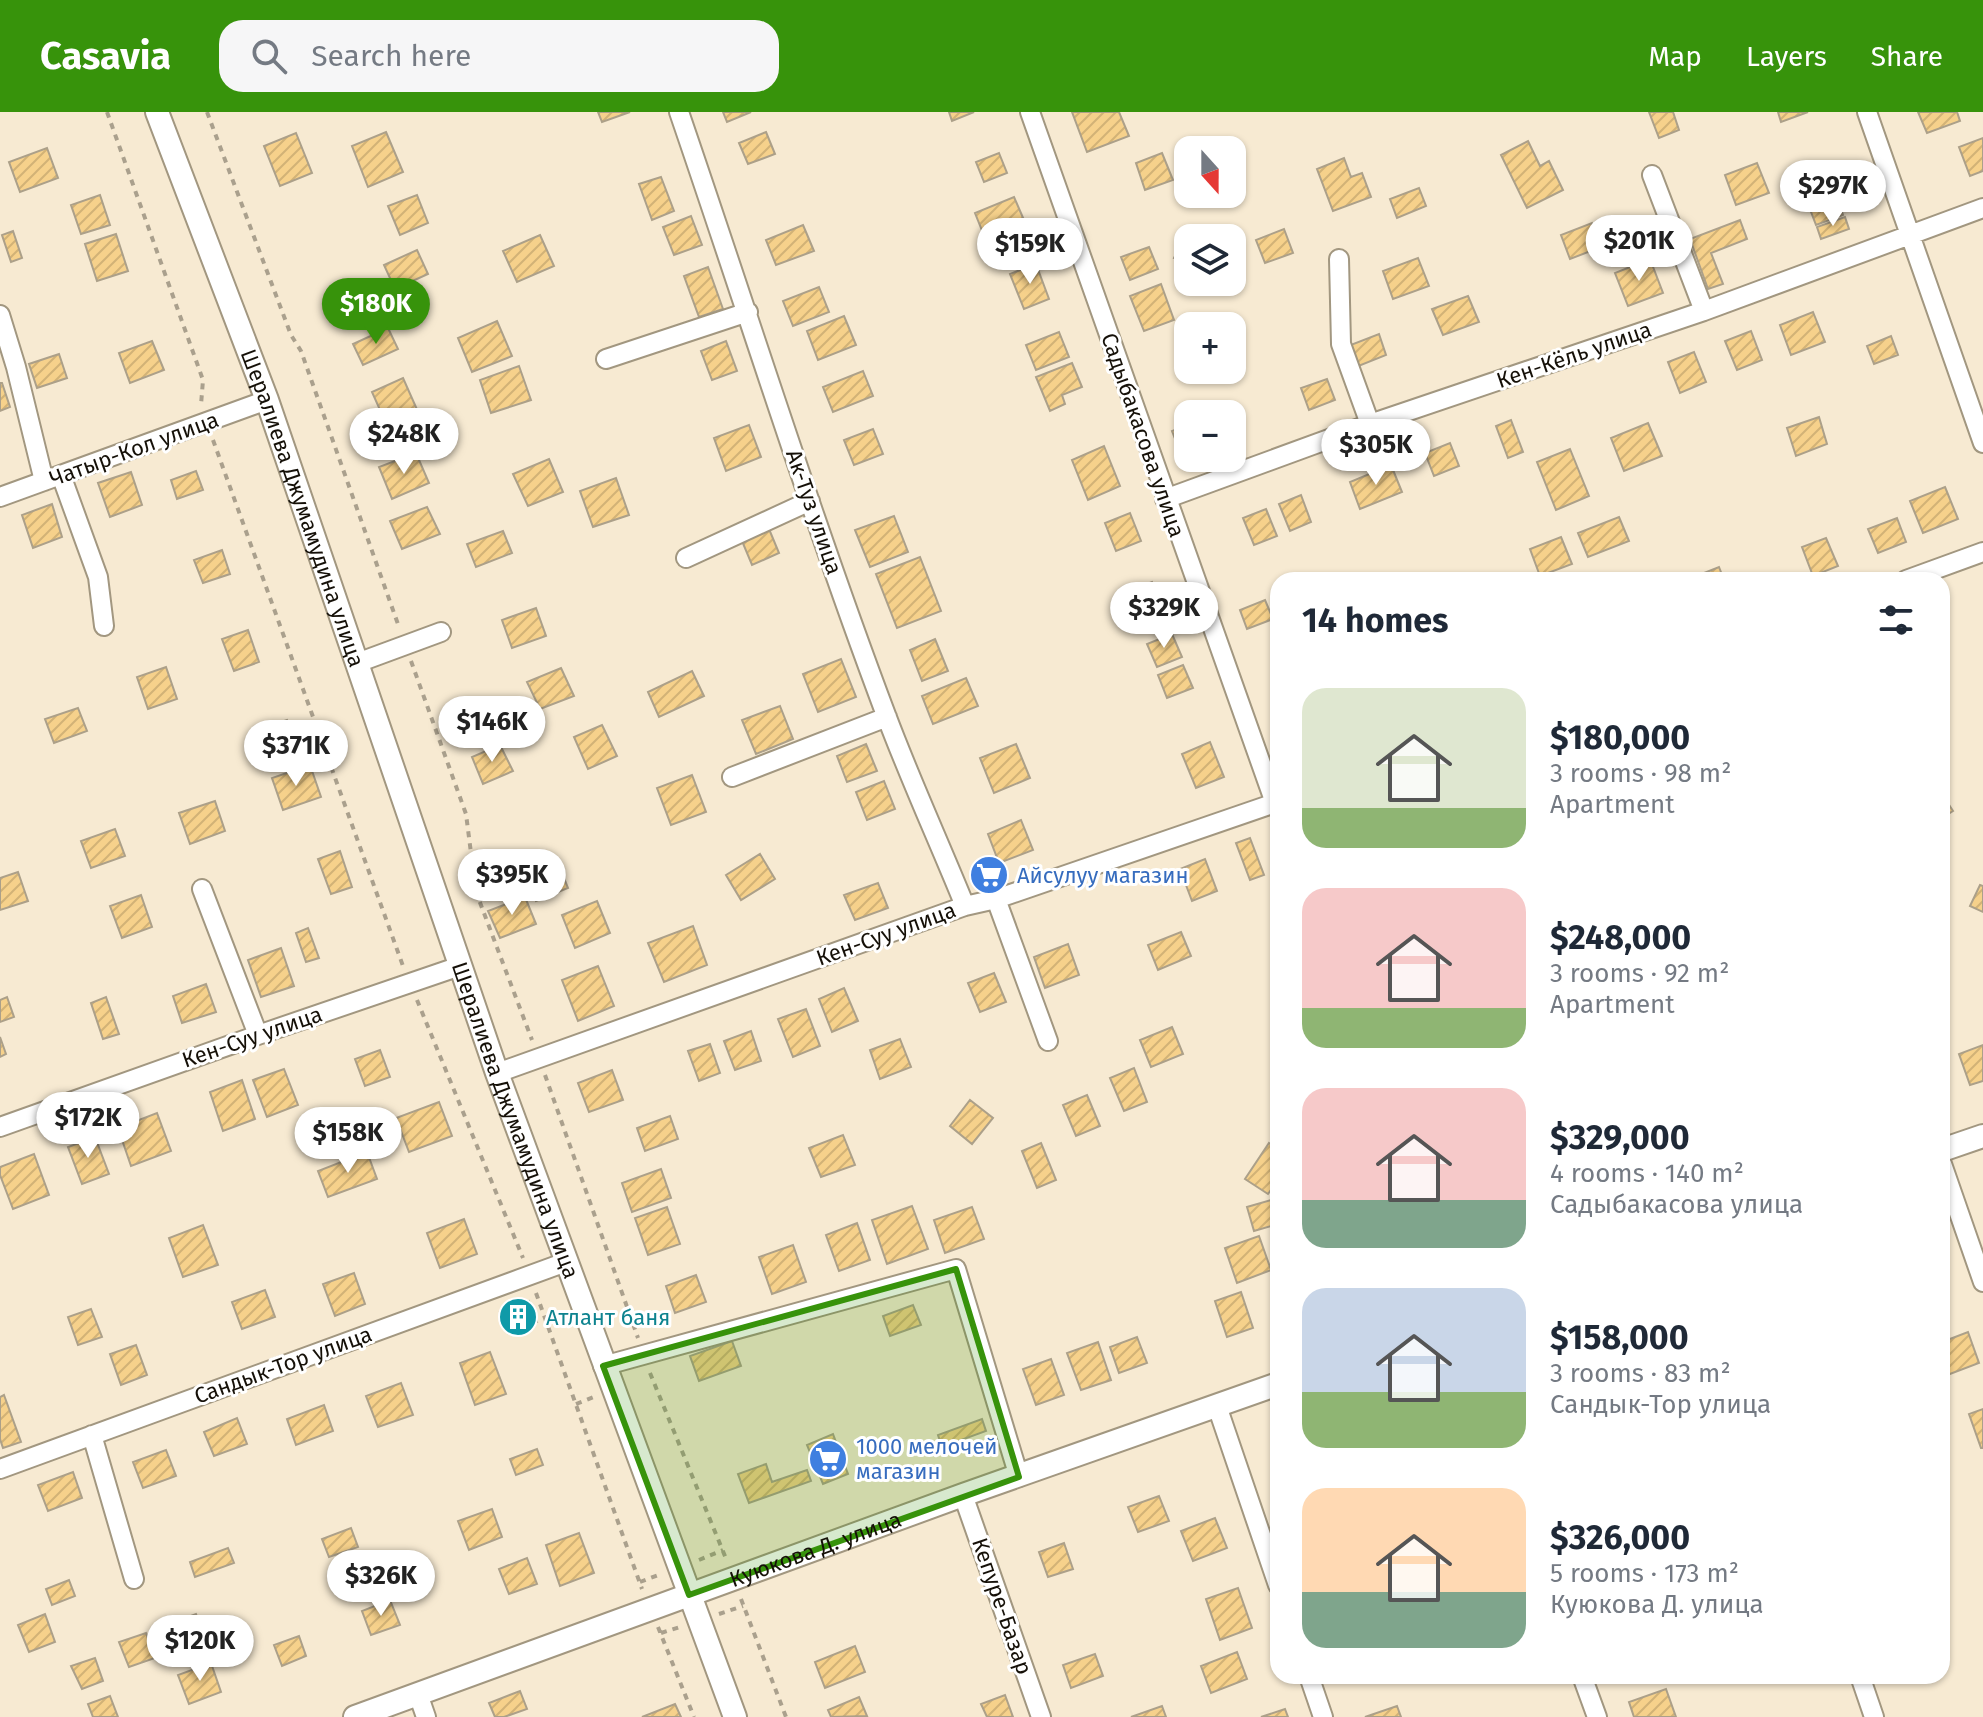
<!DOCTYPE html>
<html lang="en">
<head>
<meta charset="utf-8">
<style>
  body { margin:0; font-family:"Fira Sans",sans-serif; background:#f6f6f7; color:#1f2937; height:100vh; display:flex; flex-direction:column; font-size:30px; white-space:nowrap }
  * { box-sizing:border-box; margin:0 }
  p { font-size:26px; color:#747a83 }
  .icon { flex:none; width:44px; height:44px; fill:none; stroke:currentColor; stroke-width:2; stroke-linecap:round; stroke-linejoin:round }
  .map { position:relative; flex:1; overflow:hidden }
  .details { position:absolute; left:1270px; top:460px; width:680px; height:1112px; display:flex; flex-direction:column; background:#fff; border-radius:24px; box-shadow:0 2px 6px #0004 }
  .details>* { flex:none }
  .needle { width:52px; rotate:159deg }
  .fabs { position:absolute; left:1174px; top:24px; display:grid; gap:16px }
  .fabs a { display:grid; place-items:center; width:72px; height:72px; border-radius:16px; background:#fff; box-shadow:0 2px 6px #0004; font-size:40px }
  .price { position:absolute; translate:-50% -68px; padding:0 18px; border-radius:28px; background:#fff; color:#222; font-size:26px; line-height:52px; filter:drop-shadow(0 2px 4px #0008) }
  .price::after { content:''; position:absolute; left:50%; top:48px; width:24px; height:18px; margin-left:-12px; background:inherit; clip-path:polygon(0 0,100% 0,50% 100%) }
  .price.active { background:#37930b; color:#fff }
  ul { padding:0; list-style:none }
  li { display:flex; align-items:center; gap:24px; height:200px; padding:0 32px }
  li span { display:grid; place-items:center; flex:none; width:224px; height:160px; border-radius:24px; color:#555 }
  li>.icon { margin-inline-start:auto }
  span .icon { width:96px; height:96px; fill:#fffc; stroke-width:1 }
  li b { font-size:34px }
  h2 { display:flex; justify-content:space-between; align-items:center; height:96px; padding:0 32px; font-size:34px }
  header { display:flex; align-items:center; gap:48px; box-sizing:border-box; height:112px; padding:0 40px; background:#37930b; color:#fff }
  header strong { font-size:38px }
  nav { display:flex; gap:44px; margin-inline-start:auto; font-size:28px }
  .search { width:560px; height:72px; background:#f6f6f7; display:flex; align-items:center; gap:20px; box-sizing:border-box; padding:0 28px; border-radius:24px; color:#747a83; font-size:30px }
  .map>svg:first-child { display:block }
  .building { fill:url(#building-hatch); stroke:#aca089; stroke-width:2 }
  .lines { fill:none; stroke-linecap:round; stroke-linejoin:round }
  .minor-casing { stroke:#a29780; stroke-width:22 }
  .tertiary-casing { stroke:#a29780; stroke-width:26 }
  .path { stroke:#aaa08d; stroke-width:4; stroke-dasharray:6 6; stroke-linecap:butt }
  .minor { stroke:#fff; stroke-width:18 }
  .tertiary { stroke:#fff; stroke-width:22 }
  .marked { fill:#37930b; fill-opacity:0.2; stroke:#37930b; stroke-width:6; stroke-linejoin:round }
  .labels { text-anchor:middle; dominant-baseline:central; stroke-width:6; stroke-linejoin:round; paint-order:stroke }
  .street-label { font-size:22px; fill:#151008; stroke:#fff }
  .shop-label { font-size:22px; fill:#366cbe; stroke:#fff; text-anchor:start }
  .culture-label { font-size:22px; fill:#0d838f; stroke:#fff; text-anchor:start }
</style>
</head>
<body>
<header>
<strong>Casavia</strong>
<div class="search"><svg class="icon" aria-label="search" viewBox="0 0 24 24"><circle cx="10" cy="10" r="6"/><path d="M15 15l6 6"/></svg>Search here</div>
<nav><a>Map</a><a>Layers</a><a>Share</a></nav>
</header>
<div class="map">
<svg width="1983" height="1605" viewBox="0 0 1983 1605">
  <defs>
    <pattern id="building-hatch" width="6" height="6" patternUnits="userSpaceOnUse" patternTransform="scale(2)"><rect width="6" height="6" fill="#f6d18b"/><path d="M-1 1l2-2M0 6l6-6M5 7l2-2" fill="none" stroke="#d2b276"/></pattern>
  </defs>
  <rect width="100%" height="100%" fill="#f7ead2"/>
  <path class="building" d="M598,0H630L602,10Z
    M723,0H751L727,10Z
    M949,0H974L952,9Z
    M1072,0H1119L1129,24L1087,40Z
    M1649,0H1673L1679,18L1659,26Z
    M1778,0H1808L1781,10Z
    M1918,0H1957L1960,9L1927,21Z
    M386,20L403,60L368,75L352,34Z
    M766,20L775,42L748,52L739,31Z
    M296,21L312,61L280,74L264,34Z
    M1983,26V59L1970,64L1959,35Z
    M1528,29L1540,54L1549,49L1563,78L1527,96L1501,43Z
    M47,36L58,66L20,80L9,50Z
    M999,41L1007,61L984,70L976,50Z
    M1162,41L1173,68L1145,78L1136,51Z
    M1344,46L1351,65L1362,61L1371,85L1333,99L1317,57Z
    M1757,51L1769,81L1736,93L1725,63Z
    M661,65L674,99L652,108L639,72Z
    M1832,73L1843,103L1816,113L1805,84Z
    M1419,76L1426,94L1397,106L1390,87Z
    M100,83L110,113L81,122L71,93Z
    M417,83L428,111L400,123L388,94Z
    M1014,85L1027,115L987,131L975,101Z
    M691,104L702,133L674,143L663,115Z
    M1845,105L1849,117L1821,127L1817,115Z
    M1740,108L1747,127L1711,141L1723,172L1708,177L1690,127Z
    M1592,111L1601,135L1570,147L1561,123Z
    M803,113L814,139L776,153L766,128Z
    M1284,117L1293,141L1265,151L1256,128Z
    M13,119L22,146L11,150L2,123Z
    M116,122L128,159L97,169L85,132Z
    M540,123L554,154L517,170L503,139Z
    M1186,123L1191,126H1188V153L1174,146Z
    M1149,135L1158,157L1130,168L1121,145Z
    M417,138L428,162L395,177L384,153Z
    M1418,146L1429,174L1393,187L1383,159Z
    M1650,147L1663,181L1628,194L1615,161Z
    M1036,152L1049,187L1024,197L1010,162Z
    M708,155L723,197L699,205L684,164Z
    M1161,172L1174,208L1144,219L1130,184Z
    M819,175L829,200L793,214L783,189Z
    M1468,184L1479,210L1443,223L1432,197Z
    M1813,200L1825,230L1791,243L1780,213Z
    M844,204L856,233L818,248L807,219Z
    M497,209L512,244L472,260L458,226Z
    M388,216L398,237L363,253L353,232Z
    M1751,219L1762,248L1737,258L1725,229Z
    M1059,220L1069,245L1036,258L1026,233Z
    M1379,222L1386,243L1356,255L1348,234Z
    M1891,224L1898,243L1874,252L1867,234Z
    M152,229L164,258L130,271L119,241Z
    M726,229L737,259L712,268L701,239Z
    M1694,240L1706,270L1680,281L1668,250Z
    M59,242L67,266L37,276L29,252Z
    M1072,251L1082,275L1062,283L1065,292L1050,299L1036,265Z
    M519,254L531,288L491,301L480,268Z
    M863,259L873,284L833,300L823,275Z
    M403,266L419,302L388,316L372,280Z
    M1327,267L1335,288L1309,298L1301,276Z
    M0,271H2L10,295L0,299Z
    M1819,305L1827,332L1796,344L1787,316Z
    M1511,308L1523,340L1508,346L1496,314Z
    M1648,311L1662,344L1624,359L1611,326Z
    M749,313L761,345L726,359L714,326Z
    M1188,313V346H1216L1187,357L1172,319Z
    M873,317L883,342L854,353L844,328Z
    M1450,331L1459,354L1434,364L1425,341Z
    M1104,334L1120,374L1088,388L1072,348Z
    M1570,337L1589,384L1556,398L1537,350Z
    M416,341L429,371L392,387L379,355Z
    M549,347L563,380L528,394L513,362Z
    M1391,353L1402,380L1360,397L1350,370Z
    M196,359L203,378L177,387L171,368Z
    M131,360L142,393L110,405L98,371Z
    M616,366L629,403L593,415L580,379Z
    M1945,375L1958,407L1923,421L1910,389Z
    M1301,383L1311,410L1290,419L1279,392Z
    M52,392L62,425L33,436L22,403Z
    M427,395L440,422L402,437L390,409Z
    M1266,397L1277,424L1254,433L1243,406Z
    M1130,401L1141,429L1116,439L1105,411Z
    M894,404L908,440L870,455L855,418Z
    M1619,405L1629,429L1588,445L1578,421Z
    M1897,406L1906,430L1878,441L1868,417Z
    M769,417L779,441L752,453L742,429Z
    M503,419L512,441L476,455L467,432Z
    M1561,425L1572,452L1540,464L1530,437Z
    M1826,426L1838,454L1813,464L1802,435Z
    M222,438L230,462L203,471L194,448Z
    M920,445L941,499L897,516L876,462Z
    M1719,455L1724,468H1689V467Z
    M1152,470L1160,489L1132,500L1124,481Z
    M1265,488L1273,507L1247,517L1240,498Z
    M536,496L546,524L512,536L502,508Z
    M248,518L259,550L234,559L222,527Z
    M1172,522L1182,545L1157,555L1147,532Z
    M935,527L948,559L922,569L910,538Z
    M841,547L856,585L818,600L803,562Z
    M1183,553L1193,576L1167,586L1158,563Z
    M166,555L177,587L148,597L137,565Z
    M561,556L574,584L540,597L527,570Z
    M692,559L704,584L659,605L648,580Z
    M966,566L978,594L933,612L922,584Z
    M780,594L793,627L756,642L742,608Z
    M78,596L87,619L54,631L45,607Z
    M287,608L297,640L264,652L252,620Z
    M602,613L617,644L588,657L574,625Z
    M1210,630L1224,665L1196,676L1182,642Z
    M866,632L877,659L847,670L837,644Z
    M1016,632L1030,666L994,681L980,646Z
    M500,633L513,659L483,672L472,645Z
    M310,653L321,685L283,698L272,666Z
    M692,663L706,700L671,713L657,676Z
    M884,669L895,697L867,708L856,680Z
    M1942,682L1953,699L1942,706Z
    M215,689L225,719L190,732L179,701Z
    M1021,708L1033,738L999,751L988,722Z
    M115,717L125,744L91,756L81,729Z
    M1250,726L1264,763L1250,768L1236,731Z
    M340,739L352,775L331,782L318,747Z
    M760,742L775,767L741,788L726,763Z
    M1205,747L1217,779L1192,789L1180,757Z
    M999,750L1005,765L979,776L973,760Z
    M559,754L568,776L536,789L527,767Z
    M18,760L28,789L0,798V766Z
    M878,771L888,796L855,808L844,783Z
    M1980,773L1983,774V800L1970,794Z
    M141,783L152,815L122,826L110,794Z
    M525,785L536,812L500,826L488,799Z
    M597,789L610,821L575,836L562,803Z
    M693,814L707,853L664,870L648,831Z
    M308,816L319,846L306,850L296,821Z
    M1181,820L1191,844L1158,858L1148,833Z
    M1068,832L1079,863L1045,876L1034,845Z
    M281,836L294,874L261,885L248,848Z
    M598,854L614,894L578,909L562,868Z
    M994,861L1006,890L980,900L968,871Z
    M206,872L216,900L182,911L173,884Z
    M844,876L858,909L832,920L819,887Z
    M7,885L14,905L0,910V888Z
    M106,885L119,922L103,927L91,891Z
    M806,897L820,934L793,945L778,907Z
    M1172,915L1183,942L1151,955L1140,928Z
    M751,919L761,949L735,958L724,929Z
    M0,925L6,942L0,945Z
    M900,927L911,955L880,967L870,938Z
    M710,932L720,961L699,969L688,939Z
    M1983,933V969L1970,973L1959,942Z
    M380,938L390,965L365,974L355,947Z
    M1134,956L1147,990L1124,999L1110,966Z
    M284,957L298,993L267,1005L253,968Z
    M612,958L623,988L589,1000L578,971Z
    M242,968L255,1007L223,1019L210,980Z
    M1087,983L1100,1014L1076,1024L1063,993Z
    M970,988L993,1006L972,1032L950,1014Z
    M439,990L452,1024L409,1040L396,1006Z
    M157,1001L171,1039L131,1054L118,1016Z
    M670,1004L678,1027L645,1039L637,1016Z
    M843,1023L855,1053L821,1065L809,1036Z
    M95,1025L109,1062L82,1072L68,1035Z
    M1041,1031L1056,1068L1037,1076L1022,1039Z
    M1269,1031L1278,1037V1068L1268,1082L1245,1067Z
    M367,1040L377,1067L328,1085L318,1059Z
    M34,1042L49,1083L13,1097L0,1063V1055Z
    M661,1057L671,1086L632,1100L622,1071Z
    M1278,1086V1112L1254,1119L1247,1095Z
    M912,1094L928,1137L887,1152L872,1108Z
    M667,1095L680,1132L648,1143L635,1106Z
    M972,1095L984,1127L945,1141L934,1108Z
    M464,1107L477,1142L440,1156L427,1121Z
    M857,1111L870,1148L839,1159L826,1123Z
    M203,1113L218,1153L183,1165L169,1126Z
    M1259,1124L1271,1158L1237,1171L1225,1136Z
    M793,1133L806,1170L772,1182L759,1145Z
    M354,1161L365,1192L335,1204L323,1172Z
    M696,1163L706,1190L675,1201L666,1174Z
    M265,1178L275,1205L242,1217L232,1190Z
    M1241,1180L1253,1216L1227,1225L1215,1189Z
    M529,1189L537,1210L508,1221L500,1200Z
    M913,1193L921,1213L890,1224L883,1204Z
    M91,1197L102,1225L78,1233L68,1205Z
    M1968,1220L1979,1251L1942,1265V1230Z
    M1137,1225L1147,1251L1119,1261L1110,1235Z
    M732,1229L741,1254L699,1269L690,1244Z
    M1098,1230L1111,1268L1081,1278L1067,1241Z
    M136,1233L147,1263L121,1273L110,1242Z
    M490,1240L506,1282L475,1293L460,1251Z
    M1051,1247L1064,1283L1036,1293L1023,1257Z
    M401,1271L413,1303L378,1315L366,1284Z
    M4,1283L21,1330L3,1336L0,1327V1285Z
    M324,1293L333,1319L296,1333L287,1307Z
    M1983,1297V1336H1981L1969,1302Z
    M237,1306L247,1332L214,1344L204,1320Z
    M982,1307L986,1319L942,1335L938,1323Z
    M833,1322L848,1362L823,1372L807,1333Z
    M537,1337L543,1353L516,1363L510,1347Z
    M166,1338L176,1364L143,1376L133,1350Z
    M766,1352L772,1370L807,1358L811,1369L749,1391L738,1362Z
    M73,1360L82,1386L48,1399L38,1373Z
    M1159,1384L1169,1409L1138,1420L1128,1395Z
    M492,1397L502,1425L469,1438L458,1409Z
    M1215,1406L1227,1436L1193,1449L1181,1419Z
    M351,1416L358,1435L329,1445L322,1427Z
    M579,1421L594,1461L560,1474L546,1433Z
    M1064,1431L1073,1457L1048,1465L1039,1440Z
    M228,1436L234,1451L195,1465L190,1450Z
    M527,1446L537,1472L509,1482L499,1457Z
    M69,1468L75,1484L52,1493L46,1477Z
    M1238,1476L1252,1516L1220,1528L1206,1487Z
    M390,1488L400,1513L371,1523L362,1499Z
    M45,1502L55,1530L29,1540L18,1513Z
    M196,1502L205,1526L179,1536L169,1512Z
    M146,1521L155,1546L129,1555L119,1530Z
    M299,1524L306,1544L282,1554L274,1533Z
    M855,1534L865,1560L825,1576L815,1550Z
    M1237,1540L1247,1567L1211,1581L1201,1554Z
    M1095,1542L1103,1564L1071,1576L1063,1553Z
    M95,1546L103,1569L82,1577L71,1554Z
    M211,1551L221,1580L189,1592L178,1563Z
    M1666,1577L1676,1605H1634L1629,1590Z
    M520,1579L527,1597L504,1605H495L489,1591Z
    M1005,1583L1013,1605H987L981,1592Z
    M110,1584L118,1605H93L88,1592Z
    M859,1585L867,1604L831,1605L828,1598Z
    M675,1592L681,1605H642Z
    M1162,1594L1166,1605H1131Z
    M1397,1594L1401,1605H1365Z
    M1285,1597L1288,1605H1261Z"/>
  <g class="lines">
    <defs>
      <path id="minor" d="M679,0C748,201 811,404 886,603C910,667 939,730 965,794
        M1030,0L1275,691
        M1867,0L1983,331
        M1652,63L1704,199
        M1339,147L1341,232L1370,312
        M0,203L16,255L44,369
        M606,247L748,200
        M61,363L98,465L104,514
        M0,385L267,288
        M1165,387L1370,312L1704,199L1983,96
        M686,446L810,389
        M1906,468L1983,440
        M357,551L441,520
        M732,665L887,605
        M202,777L258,923
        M996,787L1048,929
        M497,961L965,794L996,787L1278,690
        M0,1015L258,923L460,854
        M1942,1052L1983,1170
        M603,1254L956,1157L1019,1365
        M1217,1294L1278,1473
        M92,1323L134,1467
        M0,1357L566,1150
        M963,1383L1041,1605
        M1309,1564L1323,1605
        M1582,1564L1597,1605
        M1860,1564L1874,1605
        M418,1582L426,1605"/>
      <g id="tertiary">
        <path id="s1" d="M157,0L267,288L497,961L735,1605"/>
        <path d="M1942,1038L1983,1024"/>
        <path id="s2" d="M355,1605L963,1383L1278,1272"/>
      </g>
    </defs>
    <use href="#minor" class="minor-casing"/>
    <use href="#tertiary" class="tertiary-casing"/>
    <path class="path" d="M107,0L203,268L201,293
      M207,0L291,223L301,239L399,515
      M213,328L403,854
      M411,549L466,702L476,780L532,928
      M417,888L523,1146
      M545,963L638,1226
      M536,1181L642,1477
      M650,1261L727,1449
      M576,1292L596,1284
      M699,1448L723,1438
      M640,1470L661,1462
      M741,1487L786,1605
      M719,1502L743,1494
      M658,1515L694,1605
      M661,1521L680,1515"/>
    <use href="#minor" class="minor"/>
    <use href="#tertiary" class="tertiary"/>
  </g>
  <path class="marked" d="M956,1157L1019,1365L689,1483L603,1254Z"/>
  <defs>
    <symbol id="supermarket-disc" viewBox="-11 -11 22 22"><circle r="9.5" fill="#3f7fe0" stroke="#fff"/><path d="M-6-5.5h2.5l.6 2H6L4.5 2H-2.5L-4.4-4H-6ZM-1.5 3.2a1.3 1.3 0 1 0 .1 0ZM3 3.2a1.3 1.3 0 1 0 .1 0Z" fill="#fff"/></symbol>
    <symbol id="building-disc" viewBox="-11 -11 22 22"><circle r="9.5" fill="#0f9aa8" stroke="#fff"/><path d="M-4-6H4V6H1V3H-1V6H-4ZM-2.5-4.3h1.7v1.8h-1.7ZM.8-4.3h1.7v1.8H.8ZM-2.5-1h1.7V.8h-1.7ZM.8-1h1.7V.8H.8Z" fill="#fff"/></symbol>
  </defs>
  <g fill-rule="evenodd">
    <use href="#supermarket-disc" x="967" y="741" width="44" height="44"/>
    <use href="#building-disc" x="496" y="1183" width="44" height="44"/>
    <use href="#supermarket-disc" x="806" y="1325" width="44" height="44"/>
  </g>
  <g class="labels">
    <g class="street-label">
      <text transform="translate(1574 243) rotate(-19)">Кен-Кёль улица</text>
      <text transform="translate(1143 323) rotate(71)">Садыбакасова улица</text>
      <text transform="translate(134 337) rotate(-20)">Чатыр-Кол улица</text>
      <text stroke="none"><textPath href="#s1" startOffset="422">Шералиева Джумамудина улица</textPath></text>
      <text transform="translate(814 400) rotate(71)">Ак-Туз улица</text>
      <text transform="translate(886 822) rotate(-20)">Кен-Суу улица</text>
      <text transform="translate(252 925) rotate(-19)">Кен-Суу улица</text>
      <text stroke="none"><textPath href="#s1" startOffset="1070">Шералиева Джумамудина улица</textPath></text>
      <text transform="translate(283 1253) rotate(-20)">Сандык-Тор улица</text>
      <text stroke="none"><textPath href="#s2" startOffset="490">Куюкова Д. улица</textPath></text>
      <text transform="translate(1002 1494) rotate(71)">Кепуре-Базар</text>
    </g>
    <g class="shop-label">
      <text x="1017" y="763">Айсулуу магазин</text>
      <text x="856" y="1334">1000 мелочей<tspan x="856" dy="25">магазин</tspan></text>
    </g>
    <g class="culture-label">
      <text x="546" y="1205">Атлант баня</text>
    </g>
  </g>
</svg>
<div class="fabs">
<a><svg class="needle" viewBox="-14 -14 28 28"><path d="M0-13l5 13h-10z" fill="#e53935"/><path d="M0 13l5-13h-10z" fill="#747a83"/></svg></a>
<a><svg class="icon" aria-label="layers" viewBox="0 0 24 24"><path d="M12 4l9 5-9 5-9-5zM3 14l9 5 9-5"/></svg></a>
<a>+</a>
<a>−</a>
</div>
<b class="price" style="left:1833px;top:116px">$297K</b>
<b class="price" style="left:1639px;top:171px">$201K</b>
<b class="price" style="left:1030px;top:174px">$159K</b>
<b class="price active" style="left:376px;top:234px">$180K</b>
<b class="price" style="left:404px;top:364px">$248K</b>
<b class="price" style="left:1376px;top:375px">$305K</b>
<b class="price" style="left:1164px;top:538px">$329K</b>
<b class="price" style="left:492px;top:652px">$146K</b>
<b class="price" style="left:296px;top:676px">$371K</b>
<b class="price" style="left:512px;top:805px">$395K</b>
<b class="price" style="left:88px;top:1048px">$172K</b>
<b class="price" style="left:348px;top:1063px">$158K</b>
<b class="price" style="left:381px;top:1506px">$326K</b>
<b class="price" style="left:200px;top:1571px">$120K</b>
<section class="details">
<h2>14 homes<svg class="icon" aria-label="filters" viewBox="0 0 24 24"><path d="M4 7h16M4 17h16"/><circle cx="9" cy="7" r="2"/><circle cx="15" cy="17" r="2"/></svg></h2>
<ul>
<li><span style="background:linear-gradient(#dfe7d0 75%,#8fb573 0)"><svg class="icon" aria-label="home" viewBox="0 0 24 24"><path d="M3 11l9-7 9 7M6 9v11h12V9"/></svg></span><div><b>$180,000</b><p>3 rooms · 98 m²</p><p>Apartment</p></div></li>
<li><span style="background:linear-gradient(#f6c9c9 75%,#8fb573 0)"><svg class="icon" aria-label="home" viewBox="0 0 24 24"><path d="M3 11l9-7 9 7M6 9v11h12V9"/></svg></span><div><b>$248,000</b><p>3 rooms · 92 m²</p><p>Apartment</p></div></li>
<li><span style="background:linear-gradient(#f6c9c9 70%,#7fa58c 0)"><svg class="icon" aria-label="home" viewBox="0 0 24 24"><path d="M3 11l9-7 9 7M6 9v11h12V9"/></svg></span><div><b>$329,000</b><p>4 rooms · 140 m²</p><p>Садыбакасова улица</p></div></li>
<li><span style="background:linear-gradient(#c9d6e8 65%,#8fb573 0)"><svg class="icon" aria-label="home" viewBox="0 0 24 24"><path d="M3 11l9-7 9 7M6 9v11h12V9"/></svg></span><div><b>$158,000</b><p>3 rooms · 83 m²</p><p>Сандык-Тор улица</p></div></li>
<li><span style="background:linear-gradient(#ffd9b3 65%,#7fa58c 0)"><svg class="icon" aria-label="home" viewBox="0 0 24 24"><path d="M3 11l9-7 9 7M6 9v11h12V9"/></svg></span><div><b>$326,000</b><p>5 rooms · 173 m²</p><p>Куюкова Д. улица</p></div></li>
</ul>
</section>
</div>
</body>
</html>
